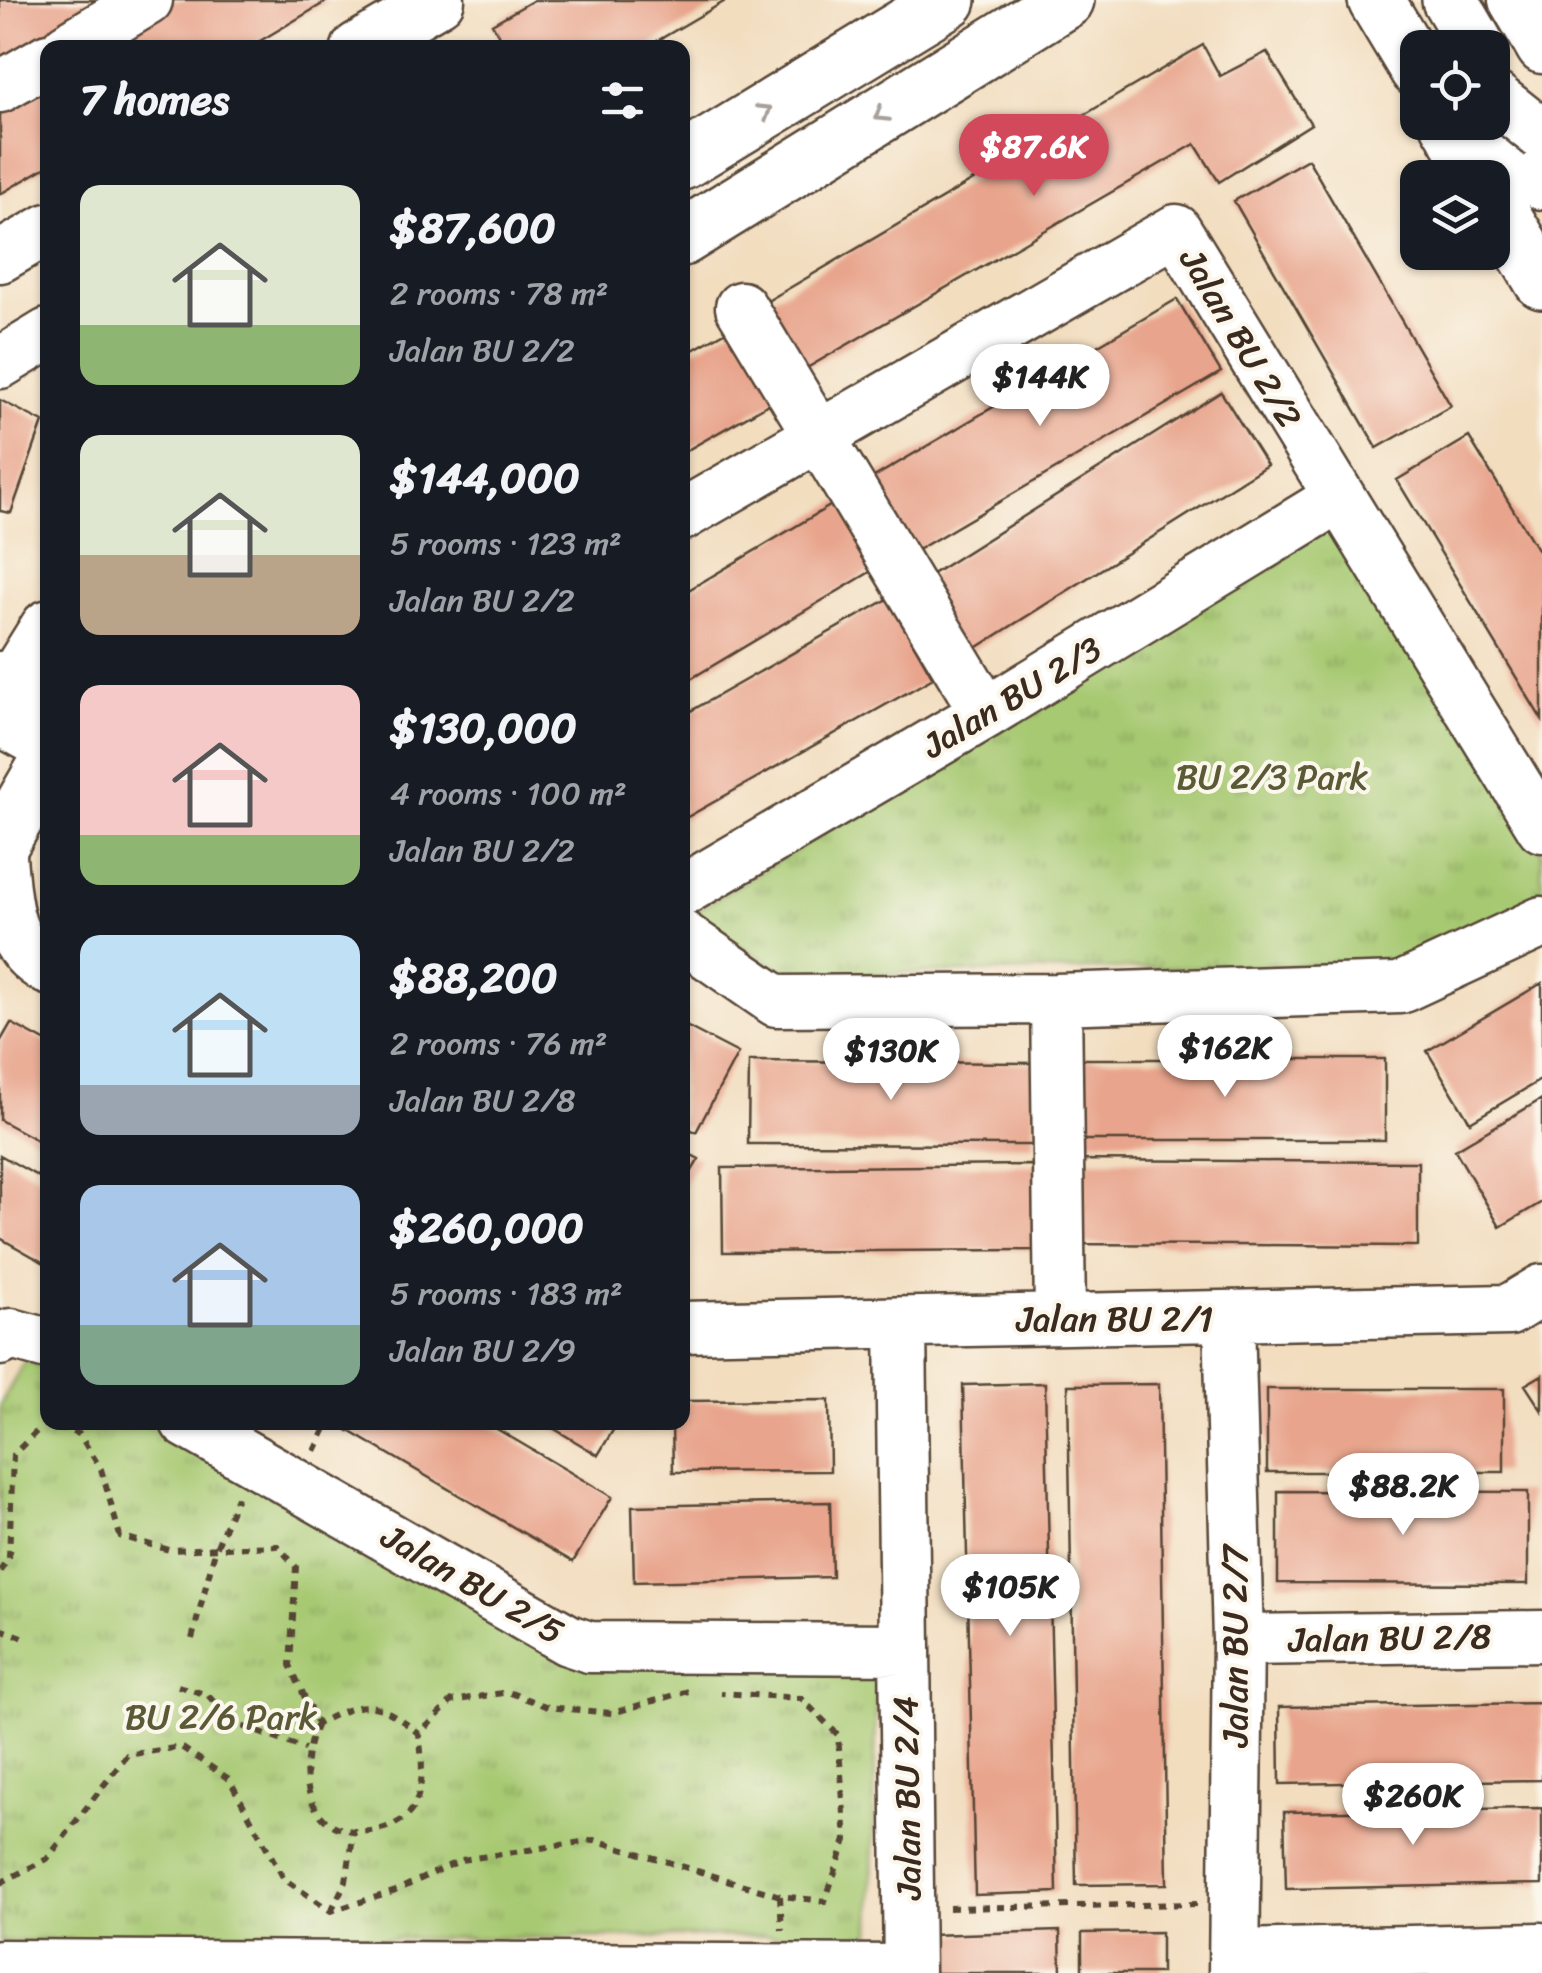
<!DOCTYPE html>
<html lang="en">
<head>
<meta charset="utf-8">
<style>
  body { margin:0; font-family:Sriracha,sans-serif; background:#20242c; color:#f1f3f6; height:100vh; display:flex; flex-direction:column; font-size:38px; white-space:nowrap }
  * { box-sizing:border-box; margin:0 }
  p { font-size:32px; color:#9ea1a6 }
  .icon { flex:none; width:55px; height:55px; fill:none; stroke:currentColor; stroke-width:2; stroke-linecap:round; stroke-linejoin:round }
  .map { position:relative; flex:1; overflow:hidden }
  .sheet { position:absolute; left:40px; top:40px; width:650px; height:1390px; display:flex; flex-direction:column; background:#171b24; border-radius:20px; box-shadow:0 2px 8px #0004 }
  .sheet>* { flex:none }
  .controls { position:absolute; left:1400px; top:30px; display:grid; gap:20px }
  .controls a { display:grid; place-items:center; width:110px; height:110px; border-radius:20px; background:#171b24; box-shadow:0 2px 8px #0004; font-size:50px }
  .price { position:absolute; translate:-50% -85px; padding:0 22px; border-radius:35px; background:#fff; color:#222; font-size:32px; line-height:65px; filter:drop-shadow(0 2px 5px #0008) }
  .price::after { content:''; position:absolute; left:50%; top:60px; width:30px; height:22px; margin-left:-15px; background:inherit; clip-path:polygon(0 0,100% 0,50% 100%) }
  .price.active { background:#d1495b; color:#fff }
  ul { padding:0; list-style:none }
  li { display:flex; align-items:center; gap:30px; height:250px; padding:0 40px }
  li span { display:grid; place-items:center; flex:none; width:280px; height:200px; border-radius:20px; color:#555 }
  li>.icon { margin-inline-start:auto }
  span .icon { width:120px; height:120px; fill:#fffc; stroke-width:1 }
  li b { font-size:42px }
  h2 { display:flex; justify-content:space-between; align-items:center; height:120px; padding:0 40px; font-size:42px }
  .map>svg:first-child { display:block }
  .park { fill:url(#park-tufts); stroke:#717a48; stroke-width:2.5 }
  .building { fill:#e8a48c }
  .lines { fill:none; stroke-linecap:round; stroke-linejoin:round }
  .minor-casing { stroke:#564536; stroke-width:55 }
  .major-casing { stroke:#564536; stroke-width:60 }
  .path { stroke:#564536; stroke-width:6; stroke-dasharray:8 8; stroke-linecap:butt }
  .minor { stroke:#fff; stroke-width:50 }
  .major { stroke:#fff; stroke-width:55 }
  .minor-bridge-casing { stroke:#564536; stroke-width:55; stroke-linecap:butt }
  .minor-bridge { stroke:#fff; stroke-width:50 }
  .oneway { stroke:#a79f9a }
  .labels { text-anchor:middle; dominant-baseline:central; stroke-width:8; stroke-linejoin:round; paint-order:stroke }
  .street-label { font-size:35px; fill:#3b2a1e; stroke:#fbf7ec }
  .park-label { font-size:35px; fill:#5b5a37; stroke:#fbf7ec }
</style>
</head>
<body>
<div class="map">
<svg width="1542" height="1973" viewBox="0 0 1542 1973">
  <defs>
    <pattern id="park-tufts" width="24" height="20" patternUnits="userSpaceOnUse" patternTransform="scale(2.5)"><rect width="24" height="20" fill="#a7c972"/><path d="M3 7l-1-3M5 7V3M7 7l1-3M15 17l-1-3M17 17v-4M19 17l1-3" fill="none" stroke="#89a35d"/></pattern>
  </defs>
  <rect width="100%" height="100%" fill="#fbf7ec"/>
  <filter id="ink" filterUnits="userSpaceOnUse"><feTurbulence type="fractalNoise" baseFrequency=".01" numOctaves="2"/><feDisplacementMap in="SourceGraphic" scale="20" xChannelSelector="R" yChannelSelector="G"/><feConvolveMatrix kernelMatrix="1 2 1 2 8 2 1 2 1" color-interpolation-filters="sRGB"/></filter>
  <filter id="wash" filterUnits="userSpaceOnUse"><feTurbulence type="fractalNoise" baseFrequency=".0048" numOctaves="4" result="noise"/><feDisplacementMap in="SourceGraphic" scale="40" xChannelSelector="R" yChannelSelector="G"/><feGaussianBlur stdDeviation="2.25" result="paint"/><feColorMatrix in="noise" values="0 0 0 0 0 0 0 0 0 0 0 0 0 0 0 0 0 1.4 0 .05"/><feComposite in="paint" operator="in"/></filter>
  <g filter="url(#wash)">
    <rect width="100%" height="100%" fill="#f2ddbf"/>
    <path class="park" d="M1335,517L1542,852V897L1411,963L792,976L688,916Z
      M26,1359L47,1371L48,1422L143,1423L584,1661L877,1668L871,1935L0,1942V1405Z"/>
    <g id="blocks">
      <path class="building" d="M0,0H110L0,66Z
        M162,0H329L248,48H82Z
        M534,0H727L645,48H506L492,24Z
        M1203,45L1220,76L1267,52L1311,124L1219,182L1195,144L786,380L747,313Z
        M48,68V166L0,194V96Z
        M1308,159L1451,406L1377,448L1234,201Z
        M1177,299L1221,372L902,559L859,486Z
        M741,323L783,396L682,453V356Z
        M1221,392L1267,465L962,657L915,585Z
        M0,400L43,422L11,513L0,511Z
        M1469,437L1542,557V720L1397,480Z
        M840,500L880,566L682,684V594Z
        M888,599L933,678L682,820V716Z
        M1542,983V1079L1470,1122L1427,1051Z
        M11,1023L48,1043V1146L0,1120V1042Z
        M682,1024L738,1053L696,1132L682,1125Z
        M1065,1059H1385V1140H1065Z
        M749,1061L1035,1063L1034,1145L748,1144Z
        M1542,1099V1202L1500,1227L1455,1150Z
        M682,1150L699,1159L682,1188Z
        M0,1155L48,1182V1265L0,1238Z
        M1062,1160L1418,1162V1246L1061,1244Z
        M1037,1165L1038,1250L723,1252L722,1168Z
        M1542,1375V1411L1525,1385Z
        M1045,1383L1057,1892L975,1895L963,1385Z
        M1159,1384L1167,1884L1076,1885L1068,1385Z
        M1267,1389H1504V1472H1267Z
        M829,1400L830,1471L673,1472L672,1422H682V1401Z
        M334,1422H485L612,1497L573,1562Z
        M543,1422H618L598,1455Z
        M1278,1491L1528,1492V1584L1278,1583Z
        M830,1502L832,1577L634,1582L632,1506Z
        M1542,1703V1780L1280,1784L1279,1707Z
        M1542,1808V1884L1286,1889L1284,1812Z
        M1060,1931L1061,1973H930L929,1935Z
        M1161,1932V1973H1082V1933Z"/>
    </g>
  </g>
  <g filter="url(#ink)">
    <use href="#blocks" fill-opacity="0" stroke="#564536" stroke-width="2.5"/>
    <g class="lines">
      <defs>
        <path id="minor" d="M1514,0L1542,48
          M67,48L147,0
          M357,48L439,0
          M0,87L48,59
          M1492,102L1542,184
          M0,257L48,229
          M741,307L986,713
          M0,363L48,334
          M682,515L1176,230L1542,827
          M0,677L48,702
          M0,720L48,746
          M0,846C5,893 2,945 48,969
          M682,891L986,713L1338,498
          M682,936L776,1001L1056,999L1400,988L1542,922
          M1056,999L1060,1317
          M1229,1319L1238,1640L1234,1973
          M901,1323L909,1973
          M682,1327L1509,1310L1542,1290
          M0,1340L11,1334L48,1344
          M186,1422L568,1640L589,1647L905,1649
          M1238,1640L1542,1636
          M1235,1955L1542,1948
          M0,1965L909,1970"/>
        <path id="major" d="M1376,0L1418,70
          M1450,0L1478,48
          M1448,122L1481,178
          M682,162L948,0
          M1492,197L1542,281
          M682,238L1066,0
          M0,705L48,628
          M0,845L48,762"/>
      </defs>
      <use href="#minor" class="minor-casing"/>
      <use href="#major" class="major-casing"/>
      <path class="path" d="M315,1451L329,1422
        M0,1571L9,1558L13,1455L44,1424L79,1434L101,1469L120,1536L169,1550L278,1546L296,1567L290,1665L317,1724C364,1699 377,1699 419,1734L452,1701L508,1692L548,1707L612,1713L689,1691
        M0,1629L28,1639
        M192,1639L215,1551L237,1497
        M178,1686L208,1695L230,1722L305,1749
        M317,1724C304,1752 299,1795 325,1820C348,1840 403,1833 415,1804C425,1780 422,1758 419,1734
        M0,1883L47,1859L127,1755L181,1747L229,1779L284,1879L331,1911L393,1892L461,1860L595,1840L780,1896L825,1901L846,1840L838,1735L801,1698L721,1693
        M780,1896L782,1930
        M949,1908L1197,1904
        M331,1911L346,1881L354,1832"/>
      <use href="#minor" class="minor"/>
      <use href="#major" class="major"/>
      <defs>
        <path id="minor-bridge" d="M1492,95L1542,135"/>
      </defs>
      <use href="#minor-bridge" class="minor-bridge-casing"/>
      <use href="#minor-bridge" class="minor-bridge"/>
    </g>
    <defs><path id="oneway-chevron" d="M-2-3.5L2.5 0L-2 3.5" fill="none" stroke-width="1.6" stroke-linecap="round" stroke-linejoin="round" transform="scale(2.5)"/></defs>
    <g class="oneway">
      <use href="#oneway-chevron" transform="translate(765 111) rotate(-32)"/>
      <use href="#oneway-chevron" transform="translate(881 115) rotate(148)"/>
    </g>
  </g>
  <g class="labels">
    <g class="street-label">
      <text transform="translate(1241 338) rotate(59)">Jalan BU 2/2</text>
      <text transform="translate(1012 697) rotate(-31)">Jalan BU 2/3</text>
      <text x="1115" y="1319">Jalan BU 2/1</text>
      <text transform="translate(473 1584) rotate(30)">Jalan BU 2/5</text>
      <text transform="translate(1390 1638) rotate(-1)">Jalan BU 2/8</text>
      <text transform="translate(1235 1646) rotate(-90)">Jalan BU 2/7</text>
      <text transform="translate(907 1798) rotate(-91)">Jalan BU 2/4</text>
    </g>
    <g class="park-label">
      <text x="1272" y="777">BU 2/3 Park</text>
      <text x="221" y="1717">BU 2/6 Park</text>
    </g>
  </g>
</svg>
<div class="controls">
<a><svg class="icon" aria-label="locate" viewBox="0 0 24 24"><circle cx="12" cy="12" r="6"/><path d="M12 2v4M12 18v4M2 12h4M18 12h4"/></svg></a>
<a><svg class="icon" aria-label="layers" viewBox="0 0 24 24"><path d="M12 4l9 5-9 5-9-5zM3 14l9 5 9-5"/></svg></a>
</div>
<b class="price active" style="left:1034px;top:199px">$87.6K</b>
<b class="price" style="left:1040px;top:429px">$144K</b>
<b class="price" style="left:1225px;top:1100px">$162K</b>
<b class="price" style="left:891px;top:1103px">$130K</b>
<b class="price" style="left:1403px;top:1538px">$88.2K</b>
<b class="price" style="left:1010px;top:1639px">$105K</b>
<b class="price" style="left:1413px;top:1848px">$260K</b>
<section class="sheet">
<h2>7 homes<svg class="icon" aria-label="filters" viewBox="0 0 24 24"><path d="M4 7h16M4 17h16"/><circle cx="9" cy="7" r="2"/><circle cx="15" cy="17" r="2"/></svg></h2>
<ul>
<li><span style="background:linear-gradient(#dfe7d0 70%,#8fb573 0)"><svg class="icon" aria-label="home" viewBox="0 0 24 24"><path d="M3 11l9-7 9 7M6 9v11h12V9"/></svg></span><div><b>$87,600</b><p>2 rooms · 78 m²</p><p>Jalan BU 2/2</p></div></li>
<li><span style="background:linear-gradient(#dfe7d0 60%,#b9a48a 0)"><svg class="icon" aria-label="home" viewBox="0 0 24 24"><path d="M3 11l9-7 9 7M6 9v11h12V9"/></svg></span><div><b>$144,000</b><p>5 rooms · 123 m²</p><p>Jalan BU 2/2</p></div></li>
<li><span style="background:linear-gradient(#f6c9c9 75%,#8fb573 0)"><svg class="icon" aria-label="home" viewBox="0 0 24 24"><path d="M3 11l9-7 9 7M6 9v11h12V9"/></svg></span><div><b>$130,000</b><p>4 rooms · 100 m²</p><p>Jalan BU 2/2</p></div></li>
<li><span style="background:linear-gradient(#bfe0f5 75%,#9aa5b1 0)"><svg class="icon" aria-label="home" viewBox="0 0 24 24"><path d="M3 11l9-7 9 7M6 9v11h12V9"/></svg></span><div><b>$88,200</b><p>2 rooms · 76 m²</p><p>Jalan BU 2/8</p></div></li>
<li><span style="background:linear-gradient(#a9c7e8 70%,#7fa58c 0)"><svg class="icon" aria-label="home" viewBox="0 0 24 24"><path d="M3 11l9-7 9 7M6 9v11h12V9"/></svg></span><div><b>$260,000</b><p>5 rooms · 183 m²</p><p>Jalan BU 2/9</p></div></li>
</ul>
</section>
</div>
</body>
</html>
